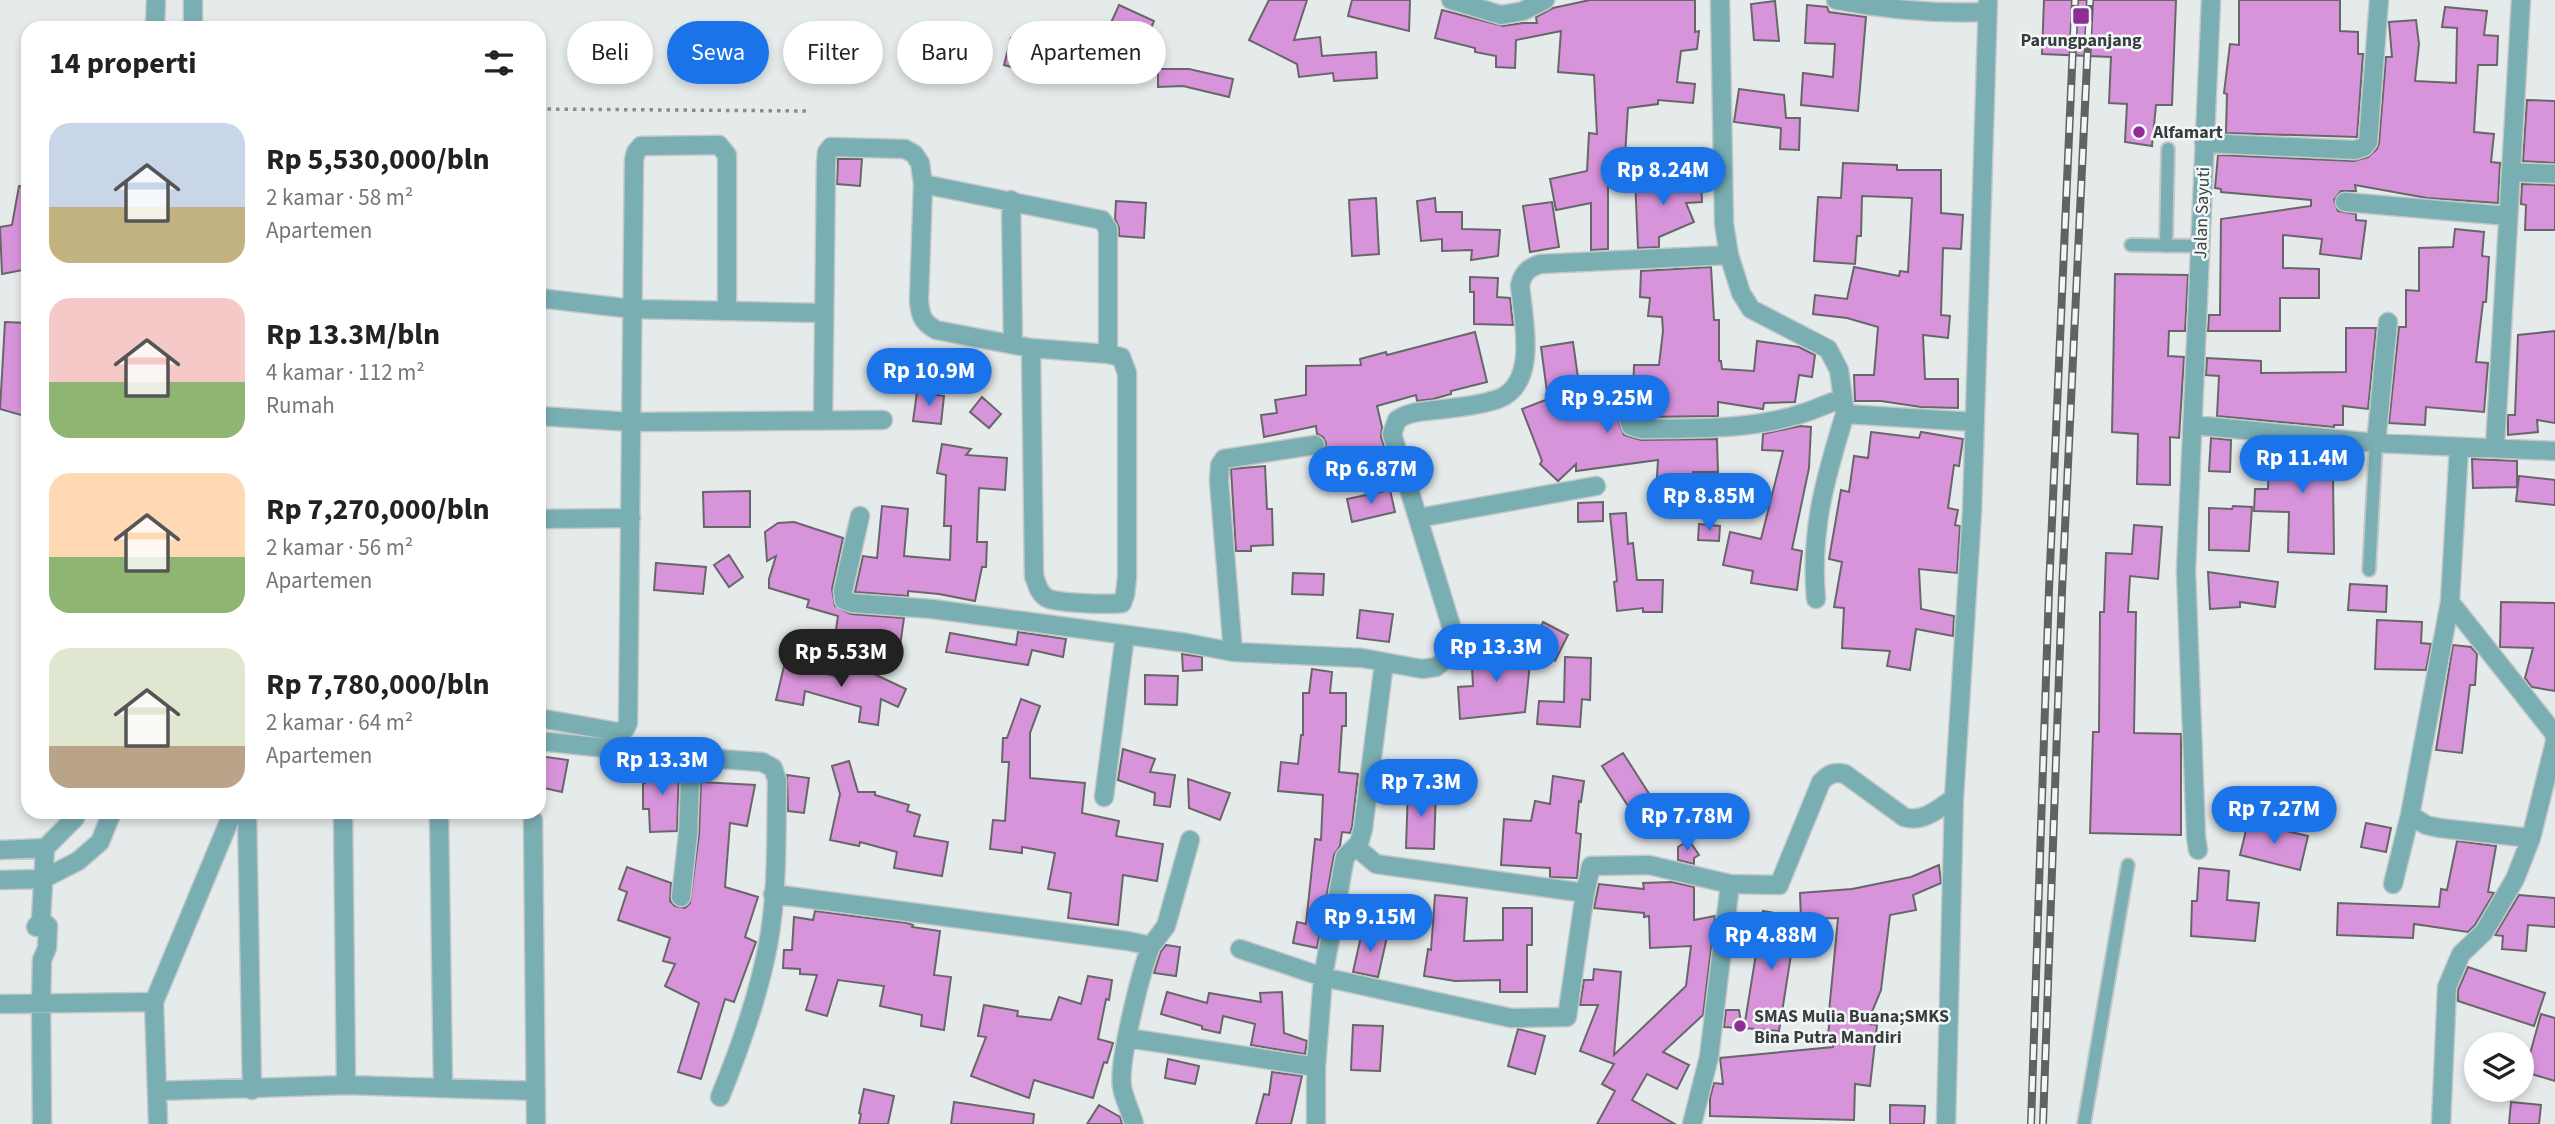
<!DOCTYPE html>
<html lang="id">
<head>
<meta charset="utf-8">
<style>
  body { margin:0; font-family:"Source Sans 3",sans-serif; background:#f2f2f2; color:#222; height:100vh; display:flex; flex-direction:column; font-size:26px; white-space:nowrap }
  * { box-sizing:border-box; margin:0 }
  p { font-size:23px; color:#767676 }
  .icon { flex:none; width:38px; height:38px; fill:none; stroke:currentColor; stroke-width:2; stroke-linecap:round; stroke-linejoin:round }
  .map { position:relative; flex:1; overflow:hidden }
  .side { position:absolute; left:21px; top:21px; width:525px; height:798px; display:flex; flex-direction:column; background:#fff; border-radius:21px; box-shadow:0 4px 10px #0003 }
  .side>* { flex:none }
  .guide { position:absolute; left:567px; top:21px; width:665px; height:63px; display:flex; gap:14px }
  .controls { position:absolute; left:2464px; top:1032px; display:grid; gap:14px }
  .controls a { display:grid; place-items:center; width:70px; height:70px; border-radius:50%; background:#fff; box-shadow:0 4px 10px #0003; font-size:35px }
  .price { position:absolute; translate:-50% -60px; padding:0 16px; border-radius:24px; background:#1a73e8; color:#fff; font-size:23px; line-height:46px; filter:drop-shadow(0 2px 4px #0008) }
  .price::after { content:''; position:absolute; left:50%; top:42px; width:21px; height:16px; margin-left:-10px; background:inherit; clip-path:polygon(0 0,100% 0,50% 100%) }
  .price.selected { background:#222; color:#fff }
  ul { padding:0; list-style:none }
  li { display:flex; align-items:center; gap:21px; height:175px; padding:0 28px }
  li span { display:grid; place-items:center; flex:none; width:196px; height:140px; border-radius:21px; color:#555 }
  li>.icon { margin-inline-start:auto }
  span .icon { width:84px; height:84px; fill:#fffc; stroke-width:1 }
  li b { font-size:30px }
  h2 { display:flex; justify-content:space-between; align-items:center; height:84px; padding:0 28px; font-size:30px }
  .tag { padding:0 24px; border-radius:32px; background:#fff; box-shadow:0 4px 10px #0003; font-size:24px; line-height:63px }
  .tag.selected { background:#1a73e8; color:#fff }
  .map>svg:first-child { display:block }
  .building { fill:#d894db; stroke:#696669; stroke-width:2 }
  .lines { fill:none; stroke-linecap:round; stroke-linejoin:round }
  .service-casing { stroke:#c3c7c8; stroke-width:16 }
  .minor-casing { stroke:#c3c7c8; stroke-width:21 }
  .path { stroke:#898d8d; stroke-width:3.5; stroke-dasharray:3.5 5; stroke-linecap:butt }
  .service { stroke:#79aeb3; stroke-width:12 }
  .minor { stroke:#79aeb3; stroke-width:18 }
  .rail-casing { stroke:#5f6363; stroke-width:8 }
  .rail { stroke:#f2f8f8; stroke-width:5; stroke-dasharray:16; stroke-linecap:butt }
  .poi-dot { fill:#8e2d95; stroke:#f2f8f8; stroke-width:2.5 }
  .labels { text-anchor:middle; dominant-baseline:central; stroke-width:5; stroke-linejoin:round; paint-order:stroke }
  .poi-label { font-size:18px; font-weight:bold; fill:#3a3d3d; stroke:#f2f8f8; text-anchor:start }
  .street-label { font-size:18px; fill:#3a3d3d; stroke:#f2f8f8 }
</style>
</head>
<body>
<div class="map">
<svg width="2555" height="1124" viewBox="0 0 2555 1124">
  <rect width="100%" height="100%" fill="#e5eaeb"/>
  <path class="building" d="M1269,0H1307L1294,40L1320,37L1322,56L1376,52L1377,78L1334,81L1333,73L1299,77L1297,64L1249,40Z
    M1352,0H1410L1409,31L1348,16Z
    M1590,0H1695V32L1699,31L1697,49L1681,51L1677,82L1695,84L1693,103L1658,100V104L1628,108L1625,156H1608V249L1591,250V203L1556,210L1550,179L1587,171L1589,133L1597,134L1594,75L1558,72L1561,31L1516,40L1515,68L1496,67V56L1475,52V48L1435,38L1442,10L1503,26L1523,23H1537L1536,17L1553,8Z
    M2044,0H2176L2172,105H2156L2152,146L2125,142L2127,104L2109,103L2111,57L2042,54Z
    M2239,0H2340V31L2358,32V54H2363L2357,137L2226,133L2227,94L2224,93L2230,44L2239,45Z
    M1775,1L1779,41L1754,40L1751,4Z
    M1119,5L1154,21L1143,48L1150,50L1144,69L1116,60L1125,31L1110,25Z
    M1807,5L1827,7L1829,12L1866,17L1858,111L1801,105L1803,73L1833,77L1835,44L1805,43Z
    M2445,7L2487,11L2484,35L2498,36L2497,65H2478L2474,132L2494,134L2491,162L2500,163L2498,203L2427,198L2355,185L2356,191H2341L2334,200L2338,211L2356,214V220L2366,221L2361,259L2320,254L2322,239L2283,235V268L2319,269V298H2280V331H2208L2209,315H2220L2221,219L2311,206V200L2221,192V189L2215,188L2218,155L2354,161L2368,157L2377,149L2379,143L2386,57H2392L2389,22L2416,20L2419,44L2415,81L2456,83L2457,28L2442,27Z
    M1011,38L1038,46L1031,72L1004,65Z
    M1158,69H1189L1233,79L1229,97L1183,86L1158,87Z
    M1739,89L1784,95L1786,118H1800L1799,150L1780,149L1781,128L1734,122Z
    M2527,100L2555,101V163L2523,161Z
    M838,159H862L860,186L837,184Z
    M1843,163L1897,165V170H1941V213L1963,215L1961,249L1943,248L1941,315L1950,316L1948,338L1923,335L1925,379H1958V408L1921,407L1881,401H1855L1854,375H1874L1878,327L1847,318L1813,314L1815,295L1847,299L1854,267L1899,276L1900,271L1908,272L1912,198L1862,196L1861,236H1857L1855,264L1814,261L1818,197L1841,198Z
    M1635,177L1669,178V181L1701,180L1702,202L1686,203L1694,222L1659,237V247L1638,248Z
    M2522,184L2555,185V230H2525L2526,205L2521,204Z
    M19,186L28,187L26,243L28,269L2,274L0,227L12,225Z
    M1376,198L1379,254L1352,256L1349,200Z
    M1435,198L1436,212H1462V229L1500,230L1498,256L1471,260L1472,250L1442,251V239L1421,241L1417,201Z
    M1116,201L1146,203L1144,238L1119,236V228L1115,219Z
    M1552,202L1559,247L1530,252L1523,206Z
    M2455,229L2484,232L2482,256L2489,257L2486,302H2483L2476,362L2488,363L2484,412L2426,407L2425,425L2389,423L2399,327H2406V290L2419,291V248L2453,247Z
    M1711,267L1714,320H1719V361H1721L1722,369L1754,371L1757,341L1799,347L1815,355L1812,377L1799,375L1795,402L1764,403L1763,409L1718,402V416L1640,417L1633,396L1634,365H1659L1663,331L1662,317L1648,316L1650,298L1640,297L1641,271Z
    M2115,274L2188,275L2185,331H2169L2168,356L2184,357L2179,438L2170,437V485L2137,484L2138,434L2112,432Z
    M1470,277L1498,278L1497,297L1510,298L1513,325L1474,324V292H1470Z
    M5,322L28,323V417L0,409Z
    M2346,328H2376L2368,409L2343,406V425H2334V427L2217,416L2219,376L2206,375L2207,358L2261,361V373L2346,372Z
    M2555,331V423L2537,420L2538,432L2508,435V415H2515L2518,335Z
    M1475,332L1487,382L1451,391V394L1433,399L1417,401L1416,395L1377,406L1382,427L1381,437L1388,459L1366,464L1363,452L1321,459L1320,455L1325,450L1326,443L1323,437L1317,434L1316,426L1264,437L1261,415L1277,413L1275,400L1306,395V366L1361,365L1360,359L1386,352L1387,355Z
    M1573,342L1579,385L1596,384L1598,406L1612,405L1624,435L1641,440L1717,439L1718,472H1693L1691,511L1655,509L1658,460L1576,471V464L1558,481L1540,464L1542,461L1522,409L1548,399L1541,347Z
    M917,392L944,396L941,424L913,421Z
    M982,397L1001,414L989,428L970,412Z
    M1800,426L1811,427L1809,468L1792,549L1802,551L1797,590L1751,583L1753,571L1723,565L1730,532L1761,539L1783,451L1762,450L1763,434Z
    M1871,432L1919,438L1921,432L1963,439L1959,466L1954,465L1948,508L1958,510L1955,525L1960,526L1957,573L1919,569L1921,609L1954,616L1953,636L1916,629L1910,670L1887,666L1890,651L1842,648L1844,608L1834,607L1842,562L1829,559L1841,490L1849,492L1854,456L1868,458Z
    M2211,438L2231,440L2230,472L2209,471Z
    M942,444L971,449L966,455L1007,458L1005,490L979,488L977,542H987L986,567H982L975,601L939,594L908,591V596L855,592L863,556L877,558L882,506L908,509L904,556L950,560L951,526H944L946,475L937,473Z
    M2269,444L2336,450L2337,476L2333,477L2334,554L2288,552L2289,512L2254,511L2255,489H2268Z
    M2472,459L2517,461V487L2473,488Z
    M1265,466L1267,509H1272L1273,545L1251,546V551H1236L1231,469Z
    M2519,476L2555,480V505L2516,501Z
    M1390,490L1395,512L1352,522L1347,499Z
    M750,491V527H704L703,492Z
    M1603,502V521L1578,522V503Z
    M2233,506L2252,507L2249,551L2209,550V508L2232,509Z
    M1626,513L1628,544L1633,543L1637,580H1663L1662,612H1643V608L1617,611L1614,582L1617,581L1610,514Z
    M794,522L843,538L832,589L835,606L851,614L904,618L900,646L874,642L875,638L836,630L838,616L807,607L809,600L769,588V579L776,556L767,561L765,532L778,523Z
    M1699,524L1720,526L1719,541L1698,540Z
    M2134,525L2162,527L2158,579L2130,576L2128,612H2136L2134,733L2181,734V835L2090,833L2093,732H2099L2100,612H2104L2106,553L2132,554Z
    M729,555L743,577L729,587L714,565Z
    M656,563L706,567L703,594L654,590Z
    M2208,572L2278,582L2275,607L2240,602V607L2210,609Z
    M1293,573L1324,574L1323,595L1292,594Z
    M2350,584L2387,586L2386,612L2348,610Z
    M2501,602L2555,603V691L2532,687L2525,678L2533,648L2500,647Z
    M1360,610L1393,614L1389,642L1357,638Z
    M2377,620L2422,622L2421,643L2431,644L2426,670L2375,669Z
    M1543,622L1568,635L1555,661L1531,648Z
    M1018,632L1066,639L1063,657L1032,650L1028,665L946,652L950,633L1016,645Z
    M2453,645L2471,647L2477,654L2475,685H2470L2462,753L2436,750Z
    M1496,648L1531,653L1525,712L1460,719L1458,687L1473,686L1471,649Z
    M1182,654L1202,657V670L1183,671Z
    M1565,657L1591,658L1590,700L1582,699L1580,727L1537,724L1539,701L1564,702Z
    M785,662L837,677L842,662L857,666L906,689L898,707L881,699L878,725L859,722L861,707L805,691L803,705L776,700Z
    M1312,669L1332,672L1330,693H1346V726H1342L1339,772L1358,774L1352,827L1350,833L1342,832L1340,846L1334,855L1317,948L1293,943L1297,922L1306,924L1315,839L1321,840L1323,795L1278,791L1281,762L1298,764L1301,735H1303V693H1309Z
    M1145,675L1178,676L1177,705L1145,704Z
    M1021,699L1040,706L1030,733V778L1085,783L1082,813L1119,821L1116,836L1163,844L1157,881L1123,875L1118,925L1068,918L1071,893L1048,889L1055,853L1022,847V853L990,849L993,820L1005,821L1009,762H1002L1003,738H1007Z
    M1123,749L1155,759L1150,772L1175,775L1170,807L1154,805L1155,793L1118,780Z
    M1623,753L1662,814L1630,809L1602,766Z
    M539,756L568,760L562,792L539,787Z
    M849,761L858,792H875V795L909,805L907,811L920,815L914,836L948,842L942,876L894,868L897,852L860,842L859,846L830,840L840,794L832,766Z
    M647,764L679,767L677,831L650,832L649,809H643V783H645Z
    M787,775L809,778L804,813L788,811Z
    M1553,776L1584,781L1581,802L1579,801L1576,833L1581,834L1577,878L1550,877V868L1501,865L1504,819L1531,821L1535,801L1550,804Z
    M1188,779L1230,793L1220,820L1189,808Z
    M701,782L755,785L747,826L730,823L725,887L758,897L745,937L756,942L734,1002L725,999L701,1079L678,1072L699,1003L665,986L675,964L663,961L670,938L618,920L627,892L619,889L627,867L671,883L670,901L675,906L685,908L690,903L699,835Z
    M1408,788L1436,790L1434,849L1406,848Z
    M2248,822L2308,836L2300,870L2240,855Z
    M2366,823L2391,828L2386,852L2361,847Z
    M1689,840L1699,855L1694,858V864L1678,860V847Z
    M2457,841L2496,846L2488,892L2494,893L2475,925L2468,932L2414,924L2413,938L2337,935L2338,903L2439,907L2441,889L2447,890Z
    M1939,865L1941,883L1913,895L1916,910L1890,915L1881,990L1867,1024L1877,1025L1870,1086L1855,1084L1854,1120L1710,1116V1098L1714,1083L1723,1084L1720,1058L1833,1047V1034H1828L1831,1012H1829L1838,918L1801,919L1800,893L1852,889L1911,877Z
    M2199,868L2229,871L2227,900L2259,903L2255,941L2191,936L2192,901H2197Z
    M1672,882L1694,887V920L1715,916L1703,1015L1663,1052L1689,1065L1677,1089L1647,1074L1632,1100L1675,1124H1597L1615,1091L1602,1084L1614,1064L1580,1051L1598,1005H1580L1584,980H1593L1594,969L1621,972L1614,1055L1686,986L1691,946L1650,948L1649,916L1644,917V913L1594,908L1599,884L1644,889L1643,883Z
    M1435,895L1467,898L1464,941L1503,940V908H1532V945H1527V992H1500V980L1455,981L1424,976L1428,949L1431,950Z
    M2519,895L2555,898V927L2528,925L2526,951L2502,949L2503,936L2495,935Z
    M815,911L907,923L913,925L912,927L940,931L934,975L951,977L944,1030L921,1026L922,1015L880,1006L884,986L838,980L827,1016L806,1010L817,975L800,974V969L783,968L784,950H792L794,917L813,920Z
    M1763,911L1797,917L1779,1031L1744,1028Z
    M1362,932L1387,937L1378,977L1353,972Z
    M1166,945L1180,947L1176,976L1154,973L1161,951Z
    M2468,967L2545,993L2534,1026L2458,1001V990Z
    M1088,976L1112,980L1109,1000L1106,999L1098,1039L1113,1043L1107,1063L1104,1062L1093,1098L1034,1080L1029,1098L971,1076L986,1037L978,1036L984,1005L1018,1011L1017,1016L1051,1020L1059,997L1081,1004Z
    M1167,992L1207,1003L1209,993L1261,1002L1260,993L1282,992L1284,1033L1307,1041L1305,1054L1251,1045L1255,1024L1223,1016L1220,1033L1202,1029V1026L1161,1014Z
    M1726,1010H1739L1742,1028L1724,1027Z
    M2541,1014L2555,1018V1081L2525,1072Z
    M1353,1025L1383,1026L1380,1071L1351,1070Z
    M1518,1029L1545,1036L1535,1074L1508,1066Z
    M1168,1059L1199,1066L1195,1084L1165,1078Z
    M1272,1072L1302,1076L1291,1124H1256L1264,1094L1269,1095Z
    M864,1089L894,1096L888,1124H859L861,1114L859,1113Z
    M954,1102L1034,1114L1033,1124H951Z
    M2511,1102L2541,1105L2539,1124H2509Z
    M1099,1105L1120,1117L1122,1124H1087Z
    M1890,1105L1925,1106L1924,1124H1890Z"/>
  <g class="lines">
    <defs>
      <path id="service" d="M2131,245L2201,246
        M2166,246L2168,149
        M2369,570L2376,443
        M2084,1124L2128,865"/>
      <path id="minor" d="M1451,0L1501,15L1523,11L1545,0
        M1720,0L1724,224L1729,255L1741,293L1751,309L1828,349L1839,370L1845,414L1975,422
        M1836,0C1887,10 1936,14 1987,12
        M155,28L156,0
        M193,28V0
        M2204,143L2355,150L2364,147L2368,142L2379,0
        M2511,172L2555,174
        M1011,200L1013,344
        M2345,202L2508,216
        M539,298L633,309L824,313
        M1031,348L1034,576C1037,584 1039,595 1049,599C1062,603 1108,605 1122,603L1125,595L1127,577V373L1121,357L1108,354
        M1619,390L1631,426L1641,429C1692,428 1747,430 1797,415C1812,411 1827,404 1842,398
        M539,416L632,422L883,420
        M823,420L826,164L827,152L831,147L905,149L914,154L920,163L923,184L919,300C920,315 922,322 936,330L1031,348L1108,354V229L1102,220L923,184
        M2194,425L2376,443L2555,451
        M2376,443L2388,322
        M2495,447L2521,0
        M860,516L843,591L844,600L852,603L932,609L1187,643L1233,652L1362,658L1422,669L1436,667L1446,659L1453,632L1392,434L1397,420C1409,411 1429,411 1444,409C1461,407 1481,405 1498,399C1539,384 1523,319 1520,285C1523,273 1528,268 1540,264L1729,255
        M1418,518L1596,486
        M539,519L631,518
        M1816,599C1810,530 1825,479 1845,414
        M2450,602L2553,732L2555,738
        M1233,652L1219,481L1220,465L1224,459L1315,445
        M539,718L618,732L625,729L628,723L634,160L636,152L641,146L719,145L727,155V311
        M539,741L691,757L762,762L773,768L777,780C776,835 778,891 768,945C758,998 740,1048 720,1097
        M1104,797L1125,635
        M247,812L252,1090
        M343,812L346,1085
        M439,812L443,1087
        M2410,815L2426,825L2439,828L2531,838
        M533,820L536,1124
        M1356,847L1376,864L1585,893L1591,866L1649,865L1730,884L1779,885L1821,782C1829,774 1834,771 1845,774L1904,817C1923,823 1938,809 1954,798
        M0,850L45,848L75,818L77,812
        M2198,850L2196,837L2186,571L2211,0
        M0,880L43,879L78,861L100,842L112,812
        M2393,884L2410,815L2450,602L2459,447
        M773,894L1128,941L1151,946C1141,971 1118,1062 1122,1087C1124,1099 1131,1112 1134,1124
        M681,897L688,834L691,757
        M41,920L48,926L47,948L42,960L41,1003L42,1124
        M36,927L41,920L45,848
        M1151,946L1166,926L1190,840
        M1240,949L1323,977L1511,1018L1567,1017L1585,893
        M0,1004L154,1002
        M1128,1038L1316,1067
        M157,1091L346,1085L536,1091
        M158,1124L154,1002L233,812
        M1316,1124V1067L1323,977L1345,857L1359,843L1363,829L1384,663
        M1692,1124L1709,1057L1730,884
        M1946,1124L1954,798L1972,512L1988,0
        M2441,1124L2447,987L2461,954L2484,932L2515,879L2531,838L2555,742"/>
    </defs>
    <use href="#service" class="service-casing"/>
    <use href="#minor" class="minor-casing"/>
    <path class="path" d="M539,109L810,111"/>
    <use href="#service" class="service"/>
    <use href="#minor" class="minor"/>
    <defs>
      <path id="rail" d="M2031,1124L2049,589L2075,0
        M2043,1124L2062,591L2090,0"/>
    </defs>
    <use href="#rail" class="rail-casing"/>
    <use href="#rail" class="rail"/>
  </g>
  <g class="poi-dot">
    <rect x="2072" y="7" width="18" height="18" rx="3.5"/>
    <circle cx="2139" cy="132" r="7"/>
    <circle cx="1740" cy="1026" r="7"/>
  </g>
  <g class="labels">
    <g class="poi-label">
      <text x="2081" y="40" text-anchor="middle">Parungpanjang</text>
      <text x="2153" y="132">Alfamart</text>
      <text x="1754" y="1016">SMAS Mulia Buana;SMKS<tspan x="1754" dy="21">Bina Putra Mandiri</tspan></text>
    </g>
    <g class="street-label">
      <text transform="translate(2202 213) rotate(-88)">Jalan Sayuti</text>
    </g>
  </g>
</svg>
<div class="controls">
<a><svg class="icon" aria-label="layers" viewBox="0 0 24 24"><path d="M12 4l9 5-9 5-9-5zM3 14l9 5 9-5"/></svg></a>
</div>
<b class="price" style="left:1663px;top:207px">Rp 8.24M</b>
<b class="price" style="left:929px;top:408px">Rp 10.9M</b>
<b class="price" style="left:1607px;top:435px">Rp 9.25M</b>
<b class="price" style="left:2302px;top:495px">Rp 11.4M</b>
<b class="price" style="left:1371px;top:506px">Rp 6.87M</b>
<b class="price" style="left:1709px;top:533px">Rp 8.85M</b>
<b class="price" style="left:1496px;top:684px">Rp 13.3M</b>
<b class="price selected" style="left:841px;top:689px">Rp 5.53M</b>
<b class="price" style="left:662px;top:797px">Rp 13.3M</b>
<b class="price" style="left:1421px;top:819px">Rp 7.3M</b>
<b class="price" style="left:2274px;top:846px">Rp 7.27M</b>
<b class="price" style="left:1687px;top:853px">Rp 7.78M</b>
<b class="price" style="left:1370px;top:954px">Rp 9.15M</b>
<b class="price" style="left:1771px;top:972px">Rp 4.88M</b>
<div class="guide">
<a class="tag">Beli</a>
<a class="tag selected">Sewa</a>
<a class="tag">Filter</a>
<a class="tag">Baru</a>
<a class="tag">Apartemen</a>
</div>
<section class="side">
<h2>14 properti<svg class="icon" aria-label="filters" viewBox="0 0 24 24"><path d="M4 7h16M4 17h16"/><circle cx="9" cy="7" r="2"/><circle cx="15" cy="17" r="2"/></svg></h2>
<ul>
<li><span style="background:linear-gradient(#c9d6e8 60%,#c2b280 0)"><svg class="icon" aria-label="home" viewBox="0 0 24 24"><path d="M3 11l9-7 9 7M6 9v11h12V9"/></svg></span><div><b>Rp 5,530,000/bln</b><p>2 kamar · 58 m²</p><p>Apartemen</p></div></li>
<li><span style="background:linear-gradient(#f6c9c9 60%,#8fb573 0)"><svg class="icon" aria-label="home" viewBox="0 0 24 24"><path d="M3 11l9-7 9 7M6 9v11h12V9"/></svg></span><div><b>Rp 13.3M/bln</b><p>4 kamar · 112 m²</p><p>Rumah</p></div></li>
<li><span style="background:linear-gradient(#ffd9b3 60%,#8fb573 0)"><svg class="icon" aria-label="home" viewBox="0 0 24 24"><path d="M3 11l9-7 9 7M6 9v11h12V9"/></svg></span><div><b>Rp 7,270,000/bln</b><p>2 kamar · 56 m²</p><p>Apartemen</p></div></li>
<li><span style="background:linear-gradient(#dfe7d0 70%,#b9a48a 0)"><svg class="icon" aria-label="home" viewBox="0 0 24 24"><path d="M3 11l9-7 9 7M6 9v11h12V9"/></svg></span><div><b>Rp 7,780,000/bln</b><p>2 kamar · 64 m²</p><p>Apartemen</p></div></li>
</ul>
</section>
</div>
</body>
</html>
